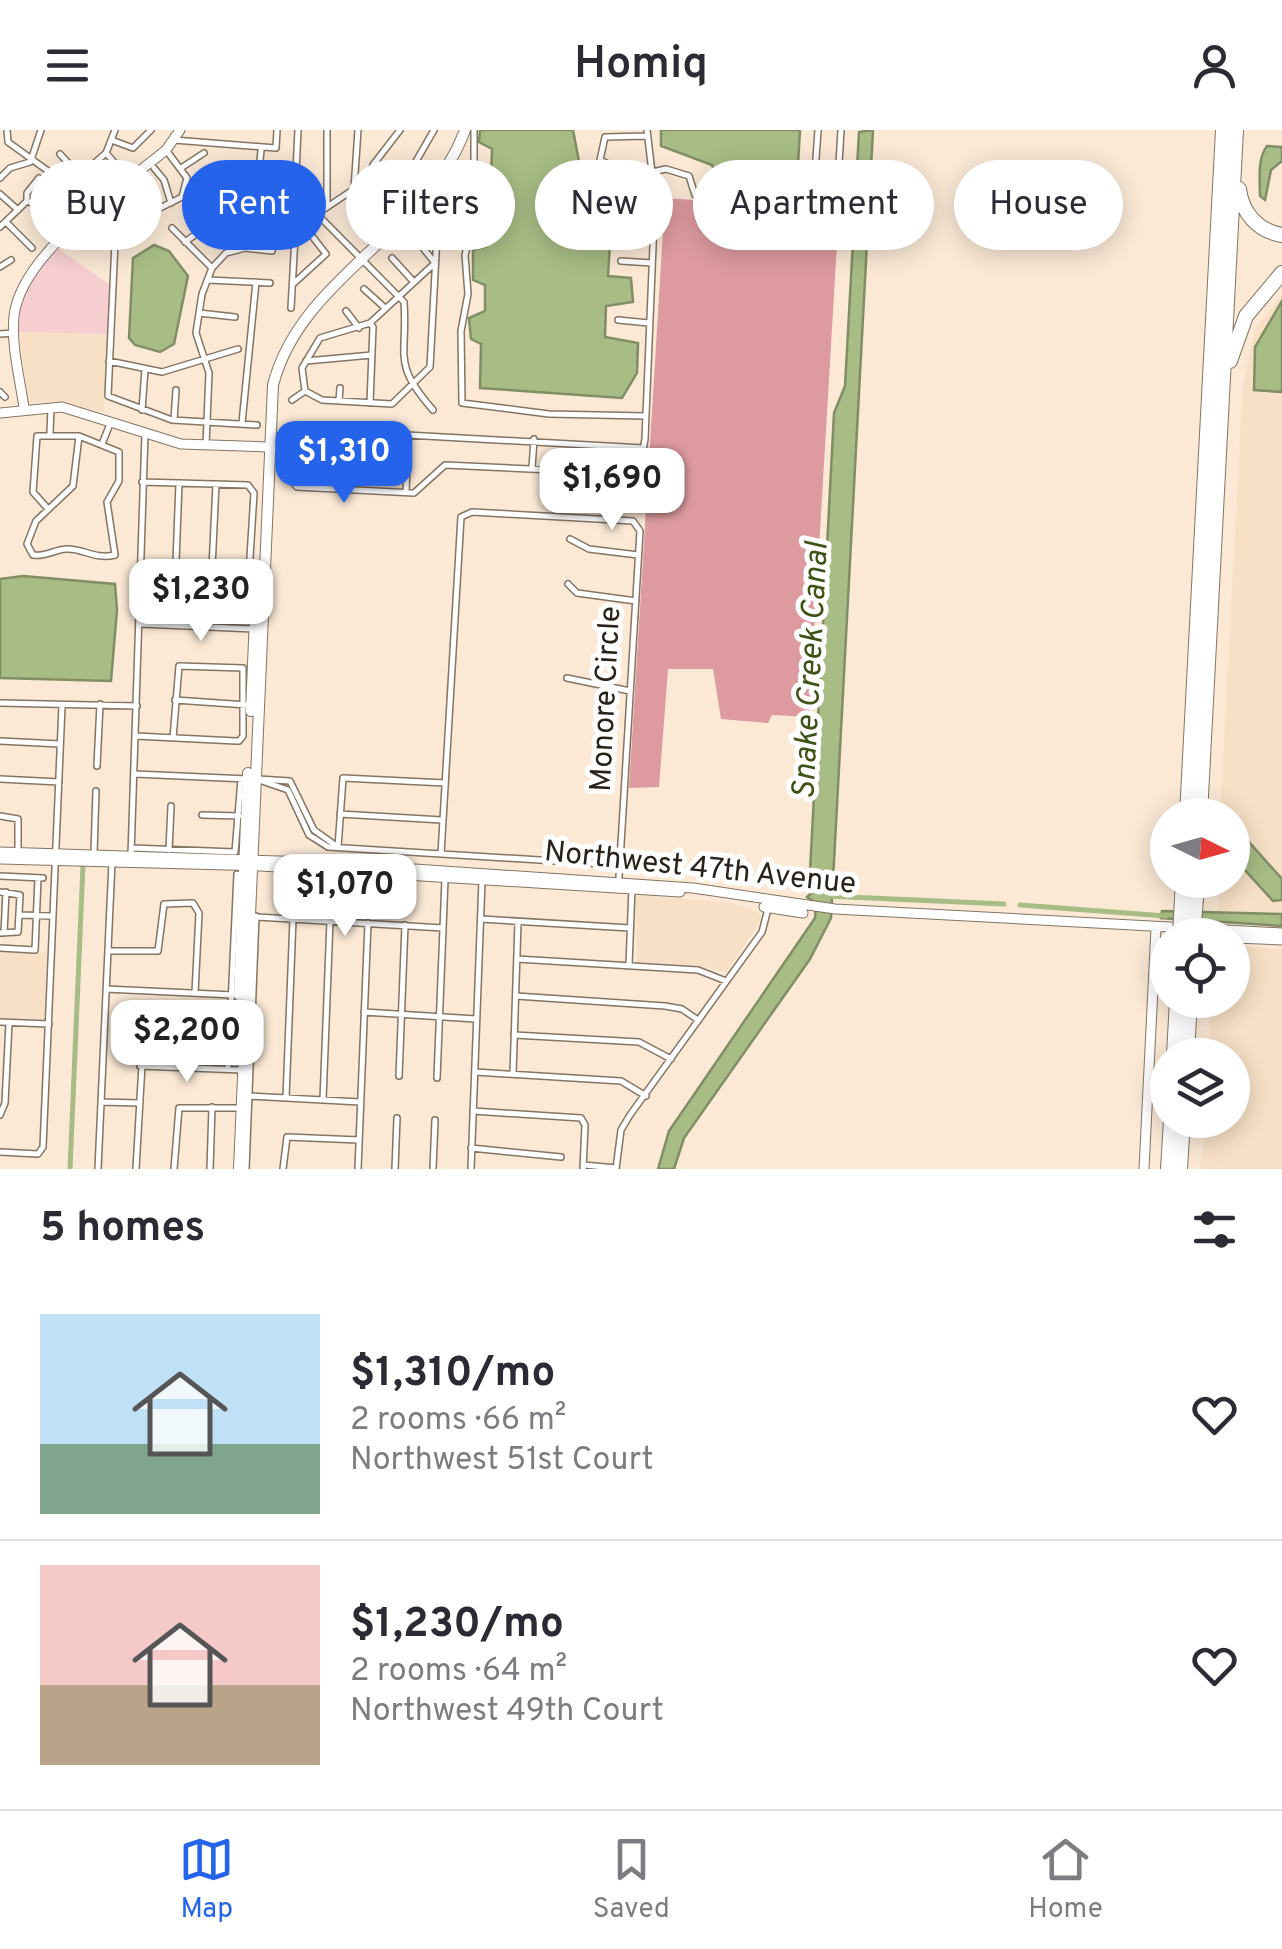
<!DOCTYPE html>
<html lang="en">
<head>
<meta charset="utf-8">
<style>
  body { margin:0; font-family:Overpass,sans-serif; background:#f2f2f3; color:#2b2b33; height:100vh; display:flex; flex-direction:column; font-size:38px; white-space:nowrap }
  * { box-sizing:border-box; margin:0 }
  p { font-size:32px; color:#7c7c81 }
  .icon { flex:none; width:55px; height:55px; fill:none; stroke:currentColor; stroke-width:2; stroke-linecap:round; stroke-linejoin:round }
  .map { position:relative; height:1039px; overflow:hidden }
  .side { display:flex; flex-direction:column; background:#fff; flex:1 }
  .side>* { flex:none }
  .top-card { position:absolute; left:30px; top:30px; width:1222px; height:90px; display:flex; gap:20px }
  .needle { width:65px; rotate:95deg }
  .controls { position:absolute; left:1150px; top:668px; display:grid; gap:20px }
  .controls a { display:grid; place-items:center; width:100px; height:100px; border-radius:50%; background:#fff; box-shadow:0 5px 25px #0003; font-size:50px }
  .price { position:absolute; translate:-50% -85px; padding:0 22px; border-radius:20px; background:#fff; color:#222; font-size:32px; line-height:65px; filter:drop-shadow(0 2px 5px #0008) }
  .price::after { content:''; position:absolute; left:50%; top:60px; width:30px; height:22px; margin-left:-15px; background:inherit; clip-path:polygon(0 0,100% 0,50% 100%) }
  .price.current { background:#2563eb; color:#fff }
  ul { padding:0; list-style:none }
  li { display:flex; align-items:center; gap:30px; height:250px; padding:0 40px }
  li+li { border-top:2px solid #e1e1e2 }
  li span { display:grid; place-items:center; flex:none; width:280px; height:200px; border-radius:0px; color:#555 }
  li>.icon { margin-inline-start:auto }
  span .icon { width:120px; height:120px; fill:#fffc; stroke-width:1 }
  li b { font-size:42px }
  h2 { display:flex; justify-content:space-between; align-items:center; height:120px; padding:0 40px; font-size:42px }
  .chip { padding:0 35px; border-radius:45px; background:#fff; box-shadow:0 5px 25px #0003; font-size:35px; line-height:90px }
  .chip.current { background:#2563eb; color:#fff }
  header { display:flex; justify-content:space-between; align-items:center; height:130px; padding:0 40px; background:#fff; font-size:45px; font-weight:600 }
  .tab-bar { display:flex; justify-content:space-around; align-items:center; height:140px; border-top:2px solid #e1e1e2; background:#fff; font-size:28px; color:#7c7c81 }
  .tab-bar a { display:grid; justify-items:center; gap:5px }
  .tab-bar .current { color:#2563eb }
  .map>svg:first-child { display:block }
  .built { fill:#f7e0c6 }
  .green { fill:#f7cfd1 }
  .forest { fill:#dd9b9f }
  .water { fill:#a7bd85; stroke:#818e65; stroke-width:2.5 }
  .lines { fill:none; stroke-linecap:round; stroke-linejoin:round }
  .canal { stroke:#a7bd85; stroke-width:5 }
  .street-casing { stroke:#847462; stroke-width:8 }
  .secondary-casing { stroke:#847462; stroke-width:11 }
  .primary-casing { stroke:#847462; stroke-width:12 }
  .highway-casing { stroke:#847462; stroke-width:16 }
  .street { stroke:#fff; stroke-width:5 }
  .secondary { stroke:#fff; stroke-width:9 }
  .primary { stroke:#fff; stroke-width:10 }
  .highway { stroke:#fff; stroke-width:14 }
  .highway-bridge-casing { stroke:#847462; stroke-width:16; stroke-linecap:butt }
  .highway-bridge { stroke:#fff; stroke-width:14 }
  .labels { text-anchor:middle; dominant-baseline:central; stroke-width:10; stroke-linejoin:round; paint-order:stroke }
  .street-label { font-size:30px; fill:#29221b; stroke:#fff }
  .water-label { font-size:32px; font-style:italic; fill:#3e5216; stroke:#fff }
</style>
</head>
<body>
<header><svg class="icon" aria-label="menu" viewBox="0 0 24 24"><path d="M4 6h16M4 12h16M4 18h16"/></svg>Homiq<svg class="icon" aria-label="person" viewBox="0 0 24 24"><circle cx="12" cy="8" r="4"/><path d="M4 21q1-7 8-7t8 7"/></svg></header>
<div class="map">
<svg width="1282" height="1039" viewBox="0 0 1282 1039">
  <rect width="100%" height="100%" fill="#fbe9d6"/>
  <path class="built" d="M1282,164V784L1219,781V750H1232V685H1220L1243,253L1255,200Z
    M19,202L107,204L104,282L63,273L29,272Z
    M640,765L730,773L759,782L761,790L726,843L703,836L637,832L636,769Z
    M1233,816L1282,819V1039H1200L1206,990H1232V925H1209L1211,870H1232Z
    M0,819L47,822L44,889L0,888Z"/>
  <path class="green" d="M57,118L109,154L107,204L19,202C18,167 32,142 57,118Z"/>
  <path class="forest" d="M665,68L839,80L809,587L772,585L768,593L721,589L713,539H668L659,657L629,658Z"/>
  <path class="water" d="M480,0H573L582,47L606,54L610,86L637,94L636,113H610L608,146L631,148L633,172L606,176L605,207L638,213L637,243L622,268L480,258L481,214L471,209L469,188L485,181V155L473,150V120L487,116L489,87L475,82L477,52L491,50L492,19L479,12Z
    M661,0H800L797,53L779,54L771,39L744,37L736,50L717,48L712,35L661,16Z
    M873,0L831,788L810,829L684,1008L674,1039H658L669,1001L815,788L816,773L807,767L814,760L810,742L834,283L845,256L859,2Z
    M1267,16L1282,17V31L1271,40L1265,70L1260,66C1260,50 1257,29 1267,16Z
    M154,115L169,121L188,146L174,214L160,222L135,215L129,208L133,128Z
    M1282,171V262L1254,260L1255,217Z
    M23,446L115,454L117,480L111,551L0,548V449Z
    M1233,694L1282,749V770L1273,771L1233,727Z
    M1162,781L1282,784V796L1161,788Z"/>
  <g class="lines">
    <path class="canal" d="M826,766L1004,774
      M1020,775L1166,786
      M70,1039L83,735"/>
    <defs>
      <path id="street" d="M7,0L8,12L48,41L111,112L127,110L158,79L182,67L187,48L166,20
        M327,0V76
        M474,0V34L466,43L471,102L465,125L468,164L461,201L462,273L549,284L645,286
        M647,6L605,7L600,30L621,40L630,75L654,77
        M174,10L276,18L277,0
        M114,11L133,18L151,0
        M106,23L126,46
        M60,24L100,68
        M31,30L41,0
        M449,30L466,43
        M373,35L395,53L411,40L434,0
        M373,35L400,0
        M217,36H260
        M154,38L164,50L171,73
        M181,38L204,23
        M652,42L666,39L689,46L695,65L831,72L837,67L841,0
        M0,48L10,38L30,32
        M187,58L203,66
        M354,59L376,80
        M64,60L106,23L115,0
        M0,64L18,80
        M757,68L758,53
        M27,71L54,82L71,68
        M813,71L818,0
        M108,79L135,102
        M317,84L404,172C408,227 391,232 433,280
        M7,93L32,118
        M0,97L27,71V63L39,48
        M172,98L212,138
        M75,105L89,116L103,106
        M115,112L108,266L172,290L257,295
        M185,112C223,84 230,86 230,36
        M252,119L261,20
        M392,128L412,150
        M621,131L652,133
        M0,137L11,130
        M208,150L270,153
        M293,154L326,124L294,83L298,0
        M364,159L384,177
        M291,178L295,107L317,84L354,59L358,0
        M346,181L359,198
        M199,183L235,187
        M618,190L649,193
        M370,193L373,197L370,273
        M0,204L14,203
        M109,231L162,242L238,219
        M306,231L372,225
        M305,261L322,270L392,274L430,237L439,68
        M305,261L302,238L320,208L370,193L435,133L415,108L440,86
        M0,262L5,267
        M292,270L305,261
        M339,271L340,258
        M142,280L145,239
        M174,290L176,260
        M242,293L256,152
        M50,303L51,277
        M102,314L110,294
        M206,315L209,243L196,203L202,164L212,138L226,123L245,118L272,121
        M271,317L322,330L407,334
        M643,318L299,299L294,304L291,350L297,357L414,363L445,335L639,344L645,309L655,68L647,0
        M532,338L534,309
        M142,352L248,355L254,363L248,459L143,457
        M321,358L322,331
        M406,362L408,306
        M48,379L33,362L37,306H79L119,322V351L107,372L115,425C95,430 83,418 66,419C53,420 46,427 33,425L27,414L36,391L73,356L79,306
        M570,409L589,419L638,425
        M568,454L577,463L636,471
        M175,458L179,353
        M211,459L216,354
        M142,494L254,499
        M567,548L630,561
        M175,570L247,575
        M0,573L137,576
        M136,606L236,611H239L243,606V538L179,536L173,608
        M0,611L60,614
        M97,636L100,574
        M135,644L247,649
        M0,649L59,652
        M258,649L290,651L314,700L335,715
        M259,650L288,660L309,705L328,717L620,735
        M340,684L442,690
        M202,685L239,686
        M0,686L18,689V722
        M338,717L343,648L445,653
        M132,718L235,722L241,649
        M169,720L171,676
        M94,723L96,661
        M441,724L461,387L472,382L633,391L640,401L619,747
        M131,725L145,304
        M0,746L43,748
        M0,762L20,765L18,802L0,803
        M21,785L53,786
        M257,787L443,798
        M481,789L630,798
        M4,803L6,762
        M0,818L35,820L38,748
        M108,821H158L164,774L193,773L199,783L195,863
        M517,829L698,840L726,851
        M629,835L632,758
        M106,859L233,865
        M516,866L665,876L682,879L698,890
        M364,882L476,889
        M0,892L49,894
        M514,905L639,912L671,929
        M140,936L242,940
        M228,939L237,744
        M475,942L621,951L646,966
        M513,944L518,792
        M399,946L405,795
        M437,948L445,749
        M249,966L360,972
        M286,968L293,789
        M323,970L330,791
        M101,972L138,973
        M473,981L581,988L585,995L583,1039
        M0,985L5,973L9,893
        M471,1018L561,1027
        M0,1022L38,1024L43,1017L62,576
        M584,1035L616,1038
        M98,1039L112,732
        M136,1039L144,900L230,902
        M174,1039L179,978H241
        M210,1039L212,977
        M246,1039L256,786
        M283,1039L287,1007L359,1010
        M358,1039L368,793
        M395,1039L397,988
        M433,1039L435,990
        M471,1039L482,751
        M616,1039L621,1000L630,985L762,802L769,775"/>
      <path id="secondary" d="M24,278C20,249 11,216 14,186C21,124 118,59 166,20L180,0
        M0,283L62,277L181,314L268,317
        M0,722L312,732L693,758L835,779L1282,803
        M0,729L261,736L680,762
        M764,777L803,783
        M1235,808L1282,810
        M1144,1039L1156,798"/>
      <path id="primary" d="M251,581L256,463
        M239,865L248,643
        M239,1039L273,255C301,146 428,103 465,0"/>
      <path id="highway" d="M1239,59C1242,83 1258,101 1282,105
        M1230,231L1246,186L1282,143
        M1187,685L1223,0
        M1200,685L1236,0
        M1182,768L1183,750
        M1196,769L1197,750
        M1174,925L1177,870
        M1187,925L1190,870
        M1168,1039L1171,990
        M1180,1039L1183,990"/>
    </defs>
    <use href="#street" class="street-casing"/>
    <use href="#secondary" class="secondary-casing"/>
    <use href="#primary" class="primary-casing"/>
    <use href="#highway" class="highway-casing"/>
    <use href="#street" class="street"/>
    <use href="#secondary" class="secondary"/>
    <use href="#primary" class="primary"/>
    <use href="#highway" class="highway"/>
    <defs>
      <path id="highway-bridge" d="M1180,805L1182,768
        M1193,805L1196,769"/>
    </defs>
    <use href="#highway-bridge" class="highway-bridge-casing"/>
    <use href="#highway-bridge" class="highway-bridge"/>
  </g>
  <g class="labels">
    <g class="street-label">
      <text transform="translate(607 569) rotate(-87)">Monore Circle</text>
      <text transform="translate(700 739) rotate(6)">Northwest 47th Avenue</text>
    </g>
    <g class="water-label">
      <text transform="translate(812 541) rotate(-87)">Snake Creek Canal</text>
    </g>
  </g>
</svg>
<div class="controls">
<a><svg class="needle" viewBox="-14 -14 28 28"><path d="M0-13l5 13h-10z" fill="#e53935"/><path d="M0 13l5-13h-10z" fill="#7c7c81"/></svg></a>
<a><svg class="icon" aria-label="locate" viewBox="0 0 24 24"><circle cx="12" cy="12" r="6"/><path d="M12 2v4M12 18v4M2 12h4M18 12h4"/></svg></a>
<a><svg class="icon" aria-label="layers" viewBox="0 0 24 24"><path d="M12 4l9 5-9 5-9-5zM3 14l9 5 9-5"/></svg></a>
</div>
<b class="price current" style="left:344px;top:376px">$1,310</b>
<b class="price" style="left:612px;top:403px">$1,690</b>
<b class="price" style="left:201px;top:514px">$1,230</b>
<b class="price" style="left:345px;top:809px">$1,070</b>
<b class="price" style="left:187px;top:955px">$2,200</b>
<div class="top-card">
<a class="chip">Buy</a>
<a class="chip current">Rent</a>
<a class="chip">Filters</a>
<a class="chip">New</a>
<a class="chip">Apartment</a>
<a class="chip">House</a>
</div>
</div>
<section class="side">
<h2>5 homes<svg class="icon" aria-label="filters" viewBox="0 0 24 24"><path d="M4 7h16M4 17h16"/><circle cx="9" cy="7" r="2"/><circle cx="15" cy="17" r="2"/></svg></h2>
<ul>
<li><span style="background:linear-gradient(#bfe0f5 65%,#7fa58c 0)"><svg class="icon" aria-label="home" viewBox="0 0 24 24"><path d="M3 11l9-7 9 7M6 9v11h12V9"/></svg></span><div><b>$1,310/mo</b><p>2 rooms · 66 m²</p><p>Northwest 51st Court</p></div><svg class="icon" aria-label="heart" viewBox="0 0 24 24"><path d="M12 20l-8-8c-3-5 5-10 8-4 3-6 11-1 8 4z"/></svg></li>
<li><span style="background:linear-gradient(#f6c9c9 60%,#b9a48a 0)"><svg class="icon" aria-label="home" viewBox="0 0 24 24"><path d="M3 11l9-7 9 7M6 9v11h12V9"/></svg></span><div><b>$1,230/mo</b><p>2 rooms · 64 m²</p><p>Northwest 49th Court</p></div><svg class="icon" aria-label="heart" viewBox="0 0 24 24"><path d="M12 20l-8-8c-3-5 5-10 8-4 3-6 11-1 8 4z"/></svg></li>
</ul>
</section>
<nav class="tab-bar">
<a class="current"><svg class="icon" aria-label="map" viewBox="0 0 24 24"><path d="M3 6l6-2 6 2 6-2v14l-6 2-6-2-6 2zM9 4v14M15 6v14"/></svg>Map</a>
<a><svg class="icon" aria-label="saved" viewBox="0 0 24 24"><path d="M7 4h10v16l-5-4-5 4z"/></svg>Saved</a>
<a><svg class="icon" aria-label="home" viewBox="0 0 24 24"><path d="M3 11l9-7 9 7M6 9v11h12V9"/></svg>Home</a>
</nav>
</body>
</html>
